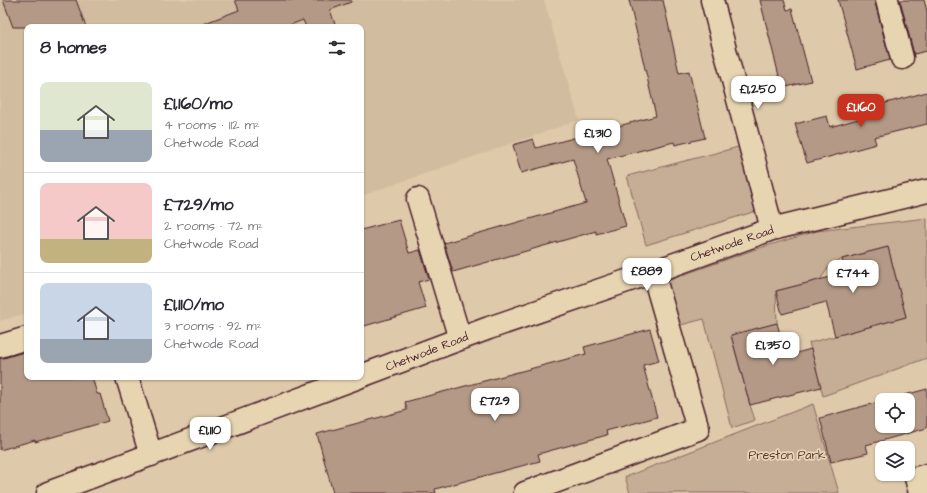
<!DOCTYPE html>
<html lang="en">
<head>
<meta charset="utf-8">
<style>
  body { margin:0; font-family:"Architects Daughter",sans-serif; background:#f2f2f3; color:#2b2b33; height:100vh; display:flex; flex-direction:column; font-size:15px; white-space:nowrap }
  * { box-sizing:border-box; margin:0 }
  p { font-size:13px; color:#7c7c81 }
  .icon { flex:none; width:22px; height:22px; fill:none; stroke:currentColor; stroke-width:2; stroke-linecap:round; stroke-linejoin:round }
  .map { position:relative; flex:1; overflow:hidden }
  .panel { position:absolute; left:24px; top:24px; width:340px; height:356px; display:flex; flex-direction:column; background:#fff; border-radius:8px; box-shadow:0 1px 3px #0004 }
  .panel>* { flex:none }
  .tools { position:absolute; left:875px; top:393px; display:grid; gap:8px }
  .tools a { display:grid; place-items:center; width:40px; height:40px; border-radius:8px; background:#fff; box-shadow:0 1px 3px #0004; font-size:20px }
  .price { position:absolute; translate:-50% -34px; padding:0 9px; border-radius:8px; background:#fff; color:#222; font-size:13px; line-height:26px; filter:drop-shadow(0 1px 2px #0008) }
  .price::after { content:''; position:absolute; left:50%; top:24px; width:12px; height:9px; margin-left:-6px; background:inherit; clip-path:polygon(0 0,100% 0,50% 100%) }
  .price.current { background:#c8321e; color:#fff }
  ul { padding:0; list-style:none }
  li { display:flex; align-items:center; gap:12px; height:100px; padding:0 16px }
  li+li { border-top:1px solid #e1e1e2 }
  li span { display:grid; place-items:center; flex:none; width:112px; height:80px; border-radius:8px; color:#555 }
  li>.icon { margin-inline-start:auto }
  span .icon { width:48px; height:48px; fill:#fffc; stroke-width:1 }
  li b { font-size:17px }
  h2 { display:flex; justify-content:space-between; align-items:center; height:48px; padding:0 16px; font-size:17px }
  .map>svg:first-child { display:block }
  .built { fill:#d1bc9f }
  .green { fill:#c5ae95; stroke:#886660 }
  .building { fill:#b49a86; stroke:#4a1f2b }
  .lines { fill:none; stroke-linecap:round; stroke-linejoin:round }
  .minor-casing { stroke:#4a1f2b; stroke-width:25 }
  .minor { stroke:#e7d5b2; stroke-width:22 }
  .labels { text-anchor:middle; dominant-baseline:central; stroke-width:3.5; stroke-linejoin:round; paint-order:stroke }
  .street-label { font-size:12px; fill:#4a1f2b; stroke:#e7d5b2 }
  .park-label { font-size:12px; fill:#5c343b; stroke:#e7d5b2 }
</style>
</head>
<body>
<div class="map">
<svg width="927" height="493" viewBox="0 0 927 493">
  <rect width="100%" height="100%" fill="#decaaa"/>
  <filter id="ink" filterUnits="userSpaceOnUse"><feTurbulence type="fractalNoise" baseFrequency=".025" numOctaves="2"/><feDisplacementMap in="SourceGraphic" scale="8" xChannelSelector="R" yChannelSelector="G"/><feConvolveMatrix kernelMatrix="1 2 1 2 8 2 1 2 1" color-interpolation-filters="sRGB"/></filter>
  <g filter="url(#ink)">
    <path class="built" d="M0,0H544L579,120L361,196V27H27V313L0,321Z"/>
    <path class="green" d="M750,144L766,208L646,245L627,176Z
      M927,218V358L823,396L809,343L906,317L888,247L842,259L828,268L820,280L776,291L777,323L731,336L750,405L755,420L732,428L704,319L669,328L657,284L756,249L817,231Z
      M813,404L839,493H630L625,477Z"/>
    <path class="building" d="M3,0H76L86,27H13Z
      M235,0H351V2L330,10L336,27H306L303,20L285,27H200V25L239,10Z
      M629,0H663L679,73L689,71L705,138L675,145L674,142L607,159L626,226L596,234V231L453,272L444,243L586,203L573,159L521,173L513,145L533,139L536,148L656,116Z
      M760,0H784L787,10L792,9L811,81L782,88Z
      M838,0H875V3L890,60L857,69Z
      M900,0H924L927,11V51L914,54Z
      M927,92V124L874,137L876,144L807,163L795,124L827,116L830,127L869,116L867,108Z
      M399,220L409,253L420,250L429,279L418,282L426,308L361,327V230Z
      M888,247L906,317L835,336L826,302L782,314L776,291L846,273L842,259Z
      M777,323L786,356L811,349L821,387L750,405L731,335Z
      M650,329L659,361L643,365L657,417L606,431L607,435L538,454L540,461L435,489L436,493H333L317,434L407,410L405,402L586,354L584,347Z
      M27,351V377H92L97,394H100L108,421L35,442V440L0,450V358H4Z
      M927,389V428L866,445L868,453L831,462L820,418L882,401V426H908V400H886Z"/>
    <g class="lines">
      <defs>
        <path id="minor" d="M712,0L772,229
          M887,0L902,58
          M418,199L460,339
          M0,346L27,338
          M361,376L489,328L653,272L772,229L927,191
          M127,377L151,455
          M48,493L359,377
          M525,493L698,429L653,272
          M920,493L916,478L927,475"/>
      </defs>
      <use href="#minor" class="minor-casing"/>
      <use href="#minor" class="minor"/>
    </g>
  </g>
  <g class="labels">
    <g class="street-label">
      <text transform="translate(732 244) rotate(-19)">Chetwode Road</text>
      <text transform="translate(427 352) rotate(-21)">Chetwode Road</text>
    </g>
    <g class="park-label">
      <text x="787" y="455">Preston Park</text>
    </g>
  </g>
</svg>
<div class="tools">
<a><svg class="icon" aria-label="locate" viewBox="0 0 24 24"><circle cx="12" cy="12" r="6"/><path d="M12 2v4M12 18v4M2 12h4M18 12h4"/></svg></a>
<a><svg class="icon" aria-label="layers" viewBox="0 0 24 24"><path d="M12 4l9 5-9 5-9-5zM3 14l9 5 9-5"/></svg></a>
</div>
<b class="price" style="left:758px;top:110px">£1,250</b>
<b class="price current" style="left:861px;top:128px">£1,160</b>
<b class="price" style="left:598px;top:154px">£1,310</b>
<b class="price" style="left:647px;top:292px">£889</b>
<b class="price" style="left:853px;top:294px">£744</b>
<b class="price" style="left:773px;top:366px">£1,350</b>
<b class="price" style="left:495px;top:422px">£729</b>
<b class="price" style="left:210px;top:451px">£1,110</b>
<section class="panel">
<h2>8 homes<svg class="icon" aria-label="filters" viewBox="0 0 24 24"><path d="M4 7h16M4 17h16"/><circle cx="9" cy="7" r="2"/><circle cx="15" cy="17" r="2"/></svg></h2>
<ul>
<li><span style="background:linear-gradient(#dfe7d0 60%,#9aa5b1 0)"><svg class="icon" aria-label="home" viewBox="0 0 24 24"><path d="M3 11l9-7 9 7M6 9v11h12V9"/></svg></span><div><b>£1,160/mo</b><p>4 rooms · 112 m²</p><p>Chetwode Road</p></div></li>
<li><span style="background:linear-gradient(#f6c9c9 70%,#c2b280 0)"><svg class="icon" aria-label="home" viewBox="0 0 24 24"><path d="M3 11l9-7 9 7M6 9v11h12V9"/></svg></span><div><b>£729/mo</b><p>2 rooms · 72 m²</p><p>Chetwode Road</p></div></li>
<li><span style="background:linear-gradient(#c9d6e8 70%,#9aa5b1 0)"><svg class="icon" aria-label="home" viewBox="0 0 24 24"><path d="M3 11l9-7 9 7M6 9v11h12V9"/></svg></span><div><b>£1,110/mo</b><p>3 rooms · 92 m²</p><p>Chetwode Road</p></div></li>
</ul>
</section>
</div>
</body>
</html>
